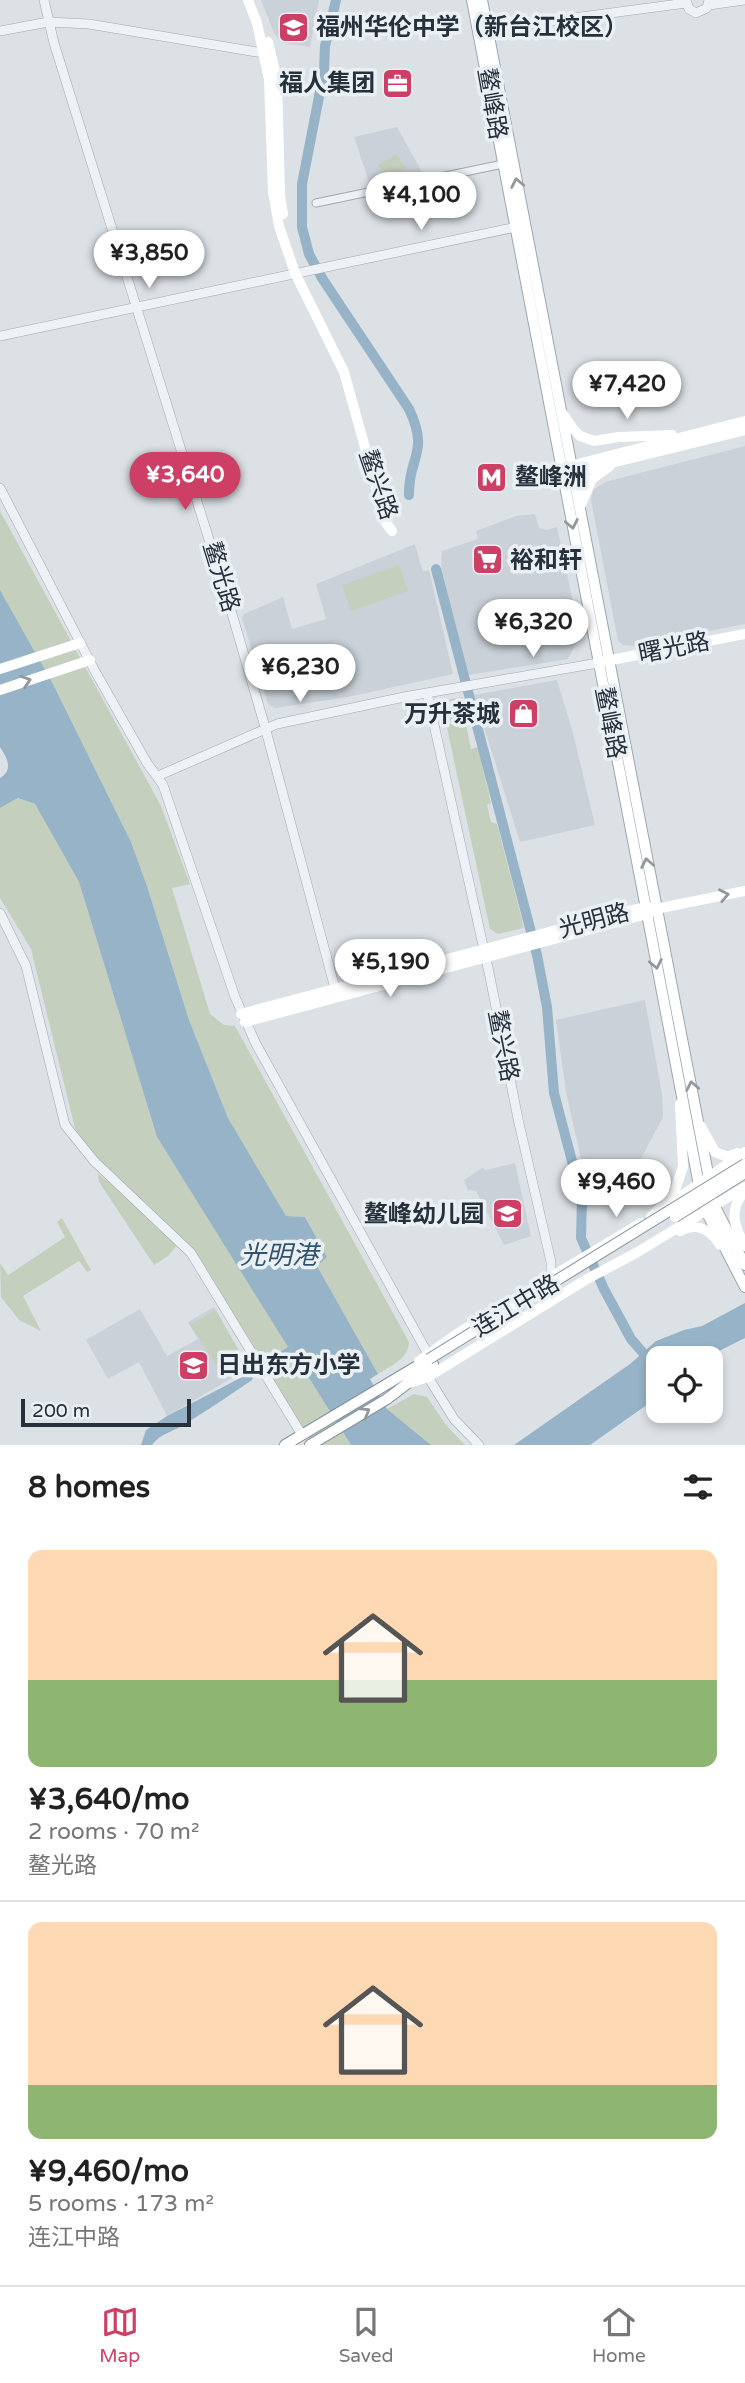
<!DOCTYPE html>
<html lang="en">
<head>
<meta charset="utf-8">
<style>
  body { margin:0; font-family:"Varela Round","Noto Sans SC",sans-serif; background:#f6f6f6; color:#222; height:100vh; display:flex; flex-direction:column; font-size:26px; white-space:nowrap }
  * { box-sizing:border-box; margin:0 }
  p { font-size:23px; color:#767676 }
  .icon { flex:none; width:38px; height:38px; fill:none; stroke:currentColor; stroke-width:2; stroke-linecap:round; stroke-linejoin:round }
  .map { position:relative; height:1445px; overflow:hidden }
  .drawer { display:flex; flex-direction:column; background:#fff; flex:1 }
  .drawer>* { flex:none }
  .buttons { position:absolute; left:646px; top:1346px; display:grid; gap:14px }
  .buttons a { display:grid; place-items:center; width:77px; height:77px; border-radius:14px; background:#fff; box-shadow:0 4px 10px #0003; font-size:35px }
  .scale { position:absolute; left:21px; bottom:18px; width:170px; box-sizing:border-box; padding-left:7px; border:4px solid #26313c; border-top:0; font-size:19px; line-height:24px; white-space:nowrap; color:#26313c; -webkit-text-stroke:5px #ebf0f4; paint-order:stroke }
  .price { position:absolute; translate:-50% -60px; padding:0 16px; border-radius:24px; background:#fff; color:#222; font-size:23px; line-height:46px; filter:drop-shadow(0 2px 4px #0008) }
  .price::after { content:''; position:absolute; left:50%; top:42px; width:21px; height:16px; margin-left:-10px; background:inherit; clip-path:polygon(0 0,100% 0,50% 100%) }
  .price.selected { background:#cd3f65; color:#fff }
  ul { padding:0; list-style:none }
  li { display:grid; align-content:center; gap:14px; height:371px; padding:0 28px }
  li+li { border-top:2px solid #e0e0e0 }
  li span { display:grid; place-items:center; height:217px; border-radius:14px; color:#555 }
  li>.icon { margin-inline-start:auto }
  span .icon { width:126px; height:126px; fill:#fffc; stroke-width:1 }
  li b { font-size:30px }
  h2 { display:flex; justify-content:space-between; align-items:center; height:84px; padding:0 28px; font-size:30px }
  .tab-bar { display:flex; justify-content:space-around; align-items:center; height:98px; border-top:2px solid #e0e0e0; background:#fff; font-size:19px; color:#767676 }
  .tab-bar a { display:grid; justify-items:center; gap:4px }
  .tab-bar .selected { color:#cd3f65 }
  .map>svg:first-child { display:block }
  .built { fill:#cad1d8 }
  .green { fill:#c4d0bd }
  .water { fill:#96b3c7 }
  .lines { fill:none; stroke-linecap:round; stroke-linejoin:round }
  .river { stroke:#96b3c7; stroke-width:10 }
  .minor-casing { stroke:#a2a9b0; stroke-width:9 }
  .tertiary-casing { stroke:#a2a9b0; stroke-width:10 }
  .primary-casing { stroke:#9ba7b2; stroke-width:12 }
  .trunk-casing { stroke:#83909d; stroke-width:12 }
  .minor { stroke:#eef1f5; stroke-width:7 }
  .tertiary { stroke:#eef1f5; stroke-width:9 }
  .secondary { stroke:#fff; stroke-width:10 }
  .primary { stroke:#fff; stroke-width:10 }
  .trunk { stroke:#fff; stroke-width:10 }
  .trunk-bridge-casing { stroke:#83909d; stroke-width:12; stroke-linecap:butt }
  .trunk-bridge { stroke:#fff; stroke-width:10 }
  .oneway { stroke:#92989e }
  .labels { text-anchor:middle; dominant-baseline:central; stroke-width:7; stroke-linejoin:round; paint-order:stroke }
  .poi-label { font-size:24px; font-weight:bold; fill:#26313c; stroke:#ebf0f4; text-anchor:start }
  .street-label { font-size:24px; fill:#26313c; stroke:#ebf0f4 }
  .water-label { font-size:26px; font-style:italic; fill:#305470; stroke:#ebf0f4 }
</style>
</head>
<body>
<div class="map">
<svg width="745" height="1445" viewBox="0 0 745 1445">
  <rect width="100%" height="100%" fill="#dce1e6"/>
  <path class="built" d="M261,0H319L310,47L285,43L280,40L274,33Z
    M397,127L422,172L370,185L354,137Z
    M745,446V624L635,646L623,645L618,641L591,500L593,490L605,482Z
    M535,514L539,528L546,530L557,527L580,635L568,659L469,675L441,570L442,551L478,539L476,531L516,516Z
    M415,544L423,572L429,570L453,674L348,697L275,708L268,704L242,618L244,614L283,597L292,629L326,619L316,584Z
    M557,680L573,733L595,825L520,842L474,695Z
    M645,1000L662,1094L663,1117L628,1183H615L589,1194L566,1092L556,1020Z
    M515,1163L531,1236L504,1245L476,1191L468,1190L464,1180L482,1168L486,1170Z
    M214,1307L249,1368L167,1416L139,1362L108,1379L86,1340L140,1309L167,1356L198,1339L188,1322Z"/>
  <path class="green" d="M360,68L368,81L345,95L337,82Z
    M396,154L406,168L387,180L378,165Z
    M0,511L161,806L190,884L172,888L210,1014L224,1025L235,1026L409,1342C408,1359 392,1365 378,1374L317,1266L327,1257L305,1217L286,1216L228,1118L189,1020L147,886L131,842L53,684L0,590Z
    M399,565L408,591L351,611L342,585Z
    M329,646L337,672L315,679L307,652Z
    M462,697L470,719L466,725L471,749L478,747L491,803L487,805L491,822L497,824L522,920L523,928L498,934L490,929L443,709L447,700Z
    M18,798L35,804L79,882L157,1137L351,1445H313L192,1249L92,1156L76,1132L31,949L0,898V808Z
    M98,1174L129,1198L178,1244L168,1256L154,1265L99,1182Z
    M62,1218L91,1270L87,1272L79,1261L23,1296L41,1331L19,1320L1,1297L0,1263L8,1275L65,1237L57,1222Z
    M216,1310L242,1357L236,1360L232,1355L216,1365L190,1325Z
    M414,1394L427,1397L446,1425L465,1445H431L387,1409Z"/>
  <path class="water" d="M0,590L53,684L131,842L147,886L189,1020L228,1118L286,1216L305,1217L327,1257L317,1266L378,1374L370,1379L387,1409L431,1445H351L297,1359L272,1371L265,1361L288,1347L157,1137L79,882L35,804L18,798L0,808V778C14,769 7,758 0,747Z
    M745,1303V1338L705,1358H658V1397L590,1445H514L630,1364L656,1341L684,1330L702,1326Z
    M248,1374L253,1376L252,1380C230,1395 208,1410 185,1424C175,1431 159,1434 152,1445H141L146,1430L167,1416Z"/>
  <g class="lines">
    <path class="river" d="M336,0L325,46L324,71L302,184V227L309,254L322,278L409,409C430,453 408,457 409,495
      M436,569L537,955L547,1007L554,1093L582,1199L581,1238L604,1289L631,1339L651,1362"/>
    <defs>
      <path id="minor" d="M316,203L503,164"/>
      <path id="tertiary" d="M44,0L54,43L230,607L265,727L337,996
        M686,0L689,9L696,13L707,8L709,0
        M709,5L745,0
        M483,30L686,3
        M0,31L48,22L89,24L269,54
        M0,336L516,227
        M0,488L96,673L147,763L163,785L235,997L256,1044L428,1354
        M427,693L490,977L518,1119L551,1262V1276
        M158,776L277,724L404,697L598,663
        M0,913L26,966L65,1125L94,1161L191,1253L302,1435
        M428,1377L454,1419L479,1445"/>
      <path id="primary" d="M472,0L699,1185L708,1215L745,1287
        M482,0L714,1205L745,1265"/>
      <path id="trunk" d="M285,1445L429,1359
        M310,1445L387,1399L433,1364"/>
    </defs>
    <use href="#minor" class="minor-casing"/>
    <use href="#tertiary" class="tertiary-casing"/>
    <use href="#primary" class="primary-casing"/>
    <use href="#trunk" class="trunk-casing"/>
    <use href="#minor" class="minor"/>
    <use href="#tertiary" class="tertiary"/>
    <path class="secondary" d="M248,0L257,23L269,80L273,192L279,226L295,273L344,372L386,523L392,531
      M268,42L277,79L280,195L283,214
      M563,414L573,429L580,436L594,441L619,437L672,435
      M566,467L745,421
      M567,474L745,430
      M580,507L592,479L610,466
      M601,662L745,634
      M0,669L80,643
      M0,690L90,660
      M241,1014L628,911L645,907L652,908
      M245,1022L647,914L656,909L745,891
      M700,1125L715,1152L728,1157L738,1153
      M745,1191C728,1210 734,1226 745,1246
      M668,1205L745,1152
      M651,1217L674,1193L683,1167L680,1104
      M680,1231C697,1222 711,1230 720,1245
      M419,1361L458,1333L641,1223
      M409,1383L428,1377L587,1279L636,1253L745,1187"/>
    <use href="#primary" class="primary"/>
    <use href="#trunk" class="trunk"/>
    <defs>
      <path id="trunk-bridge" d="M675,1217L745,1173
        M429,1359L745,1164"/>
    </defs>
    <use href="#trunk-bridge" class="trunk-bridge-casing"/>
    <use href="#trunk-bridge" class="trunk-bridge"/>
  </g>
  <defs><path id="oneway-chevron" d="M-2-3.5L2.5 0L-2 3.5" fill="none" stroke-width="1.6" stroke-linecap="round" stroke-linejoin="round" transform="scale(1.75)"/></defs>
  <g class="oneway">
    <use href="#oneway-chevron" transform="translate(517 183) rotate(-101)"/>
    <use href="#oneway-chevron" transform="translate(572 524) rotate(79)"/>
    <use href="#oneway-chevron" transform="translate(26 681) rotate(-18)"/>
    <use href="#oneway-chevron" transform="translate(647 863) rotate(-101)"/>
    <use href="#oneway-chevron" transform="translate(724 895) rotate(-11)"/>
    <use href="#oneway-chevron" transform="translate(656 964) rotate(79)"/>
    <use href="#oneway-chevron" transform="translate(692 1086) rotate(-101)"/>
    <use href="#oneway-chevron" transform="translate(365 1412) rotate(-31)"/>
  </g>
  <defs>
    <symbol id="school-square" viewBox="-11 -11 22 22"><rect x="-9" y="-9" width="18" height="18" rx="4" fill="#cd3f65" stroke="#ebf0f4"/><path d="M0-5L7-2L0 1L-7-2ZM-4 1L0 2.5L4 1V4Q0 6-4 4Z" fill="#fff"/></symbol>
    <symbol id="office-square" viewBox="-11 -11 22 22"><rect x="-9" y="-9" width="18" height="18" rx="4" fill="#cd3f65" stroke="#ebf0f4"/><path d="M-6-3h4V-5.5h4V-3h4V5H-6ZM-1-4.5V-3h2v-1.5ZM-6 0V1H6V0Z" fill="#fff"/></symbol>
    <symbol id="metro-square" viewBox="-11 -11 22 22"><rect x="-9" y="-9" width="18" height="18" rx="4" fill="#cd3f65" stroke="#ebf0f4"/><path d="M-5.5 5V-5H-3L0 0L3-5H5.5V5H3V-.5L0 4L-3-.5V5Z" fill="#fff"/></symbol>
    <symbol id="supermarket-square" viewBox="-11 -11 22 22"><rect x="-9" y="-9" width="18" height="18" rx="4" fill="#cd3f65" stroke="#ebf0f4"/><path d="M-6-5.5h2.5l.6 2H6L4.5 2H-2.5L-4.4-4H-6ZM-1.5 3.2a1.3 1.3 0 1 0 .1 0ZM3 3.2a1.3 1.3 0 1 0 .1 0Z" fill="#fff"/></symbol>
    <symbol id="shop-square" viewBox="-11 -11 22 22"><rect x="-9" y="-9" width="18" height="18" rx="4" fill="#cd3f65" stroke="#ebf0f4"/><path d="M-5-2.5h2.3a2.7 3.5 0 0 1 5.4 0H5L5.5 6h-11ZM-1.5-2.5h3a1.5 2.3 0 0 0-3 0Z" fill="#fff"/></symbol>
  </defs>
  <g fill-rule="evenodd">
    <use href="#school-square" x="276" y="10" width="35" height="35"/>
    <use href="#office-square" x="380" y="66" width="35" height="35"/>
    <use href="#metro-square" x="474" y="460" width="35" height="35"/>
    <use href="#supermarket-square" x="470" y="542" width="35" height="35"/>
    <use href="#shop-square" x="506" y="696" width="35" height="35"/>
    <use href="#school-square" x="490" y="1196" width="35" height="35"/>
    <use href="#school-square" x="176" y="1348" width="35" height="35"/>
  </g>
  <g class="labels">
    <g class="poi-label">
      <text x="316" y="27">福州华伦中学（新台江校区）</text>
      <text x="375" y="83" text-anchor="end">福人集团</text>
      <text x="515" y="477">鳌峰洲</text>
      <text x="510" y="560">裕和轩</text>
      <text x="500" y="714" text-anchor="end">万升茶城</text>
      <text x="484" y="1214" text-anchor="end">鳌峰幼儿园</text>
      <text x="217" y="1365">日出东方小学</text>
    </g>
    <g class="street-label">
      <text transform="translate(492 104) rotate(80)">鳌峰路</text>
      <text transform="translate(378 485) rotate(71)">鳌兴路</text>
      <text transform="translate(221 577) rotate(73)">鳌光路</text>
      <text transform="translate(674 648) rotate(-11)">曙光路</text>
      <text transform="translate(610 723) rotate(79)">鳌峰路</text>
      <text transform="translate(594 921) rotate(-15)">光明路</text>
      <text transform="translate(503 1046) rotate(79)">鳌兴路</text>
      <text transform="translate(516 1306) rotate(-31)">连江中路</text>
    </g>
    <g class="water-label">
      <text x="279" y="1255">光明港</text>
    </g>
  </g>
</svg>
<div class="buttons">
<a><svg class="icon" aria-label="locate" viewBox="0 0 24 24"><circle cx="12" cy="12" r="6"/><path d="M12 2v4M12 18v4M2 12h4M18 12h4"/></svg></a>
</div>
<div class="scale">200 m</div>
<b class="price" style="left:421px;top:232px">¥4,100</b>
<b class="price" style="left:149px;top:290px">¥3,850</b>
<b class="price" style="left:627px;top:421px">¥7,420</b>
<b class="price selected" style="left:185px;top:512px">¥3,640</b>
<b class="price" style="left:533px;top:659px">¥6,320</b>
<b class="price" style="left:300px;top:704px">¥6,230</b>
<b class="price" style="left:390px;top:999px">¥5,190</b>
<b class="price" style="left:616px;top:1219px">¥9,460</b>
</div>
<section class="drawer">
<h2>8 homes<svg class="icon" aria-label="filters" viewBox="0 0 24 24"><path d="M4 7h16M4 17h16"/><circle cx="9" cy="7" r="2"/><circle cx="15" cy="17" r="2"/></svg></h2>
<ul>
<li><span style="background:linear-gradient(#ffd9b3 60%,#8fb573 0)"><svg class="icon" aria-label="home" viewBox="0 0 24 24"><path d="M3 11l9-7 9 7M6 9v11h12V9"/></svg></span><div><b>¥3,640/mo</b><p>2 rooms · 70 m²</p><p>鳌光路</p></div></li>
<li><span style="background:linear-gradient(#ffd9b3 75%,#8fb573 0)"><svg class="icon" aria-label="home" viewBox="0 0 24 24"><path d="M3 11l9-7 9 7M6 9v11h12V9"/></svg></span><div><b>¥9,460/mo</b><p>5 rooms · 173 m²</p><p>连江中路</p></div></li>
</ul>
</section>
<nav class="tab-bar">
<a class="selected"><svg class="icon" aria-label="map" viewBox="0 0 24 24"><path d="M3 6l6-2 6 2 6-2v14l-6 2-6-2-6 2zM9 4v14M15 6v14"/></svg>Map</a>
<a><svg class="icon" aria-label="saved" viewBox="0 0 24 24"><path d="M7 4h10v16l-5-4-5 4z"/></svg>Saved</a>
<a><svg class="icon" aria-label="home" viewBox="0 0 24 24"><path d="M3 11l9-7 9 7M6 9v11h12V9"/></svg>Home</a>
</nav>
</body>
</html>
